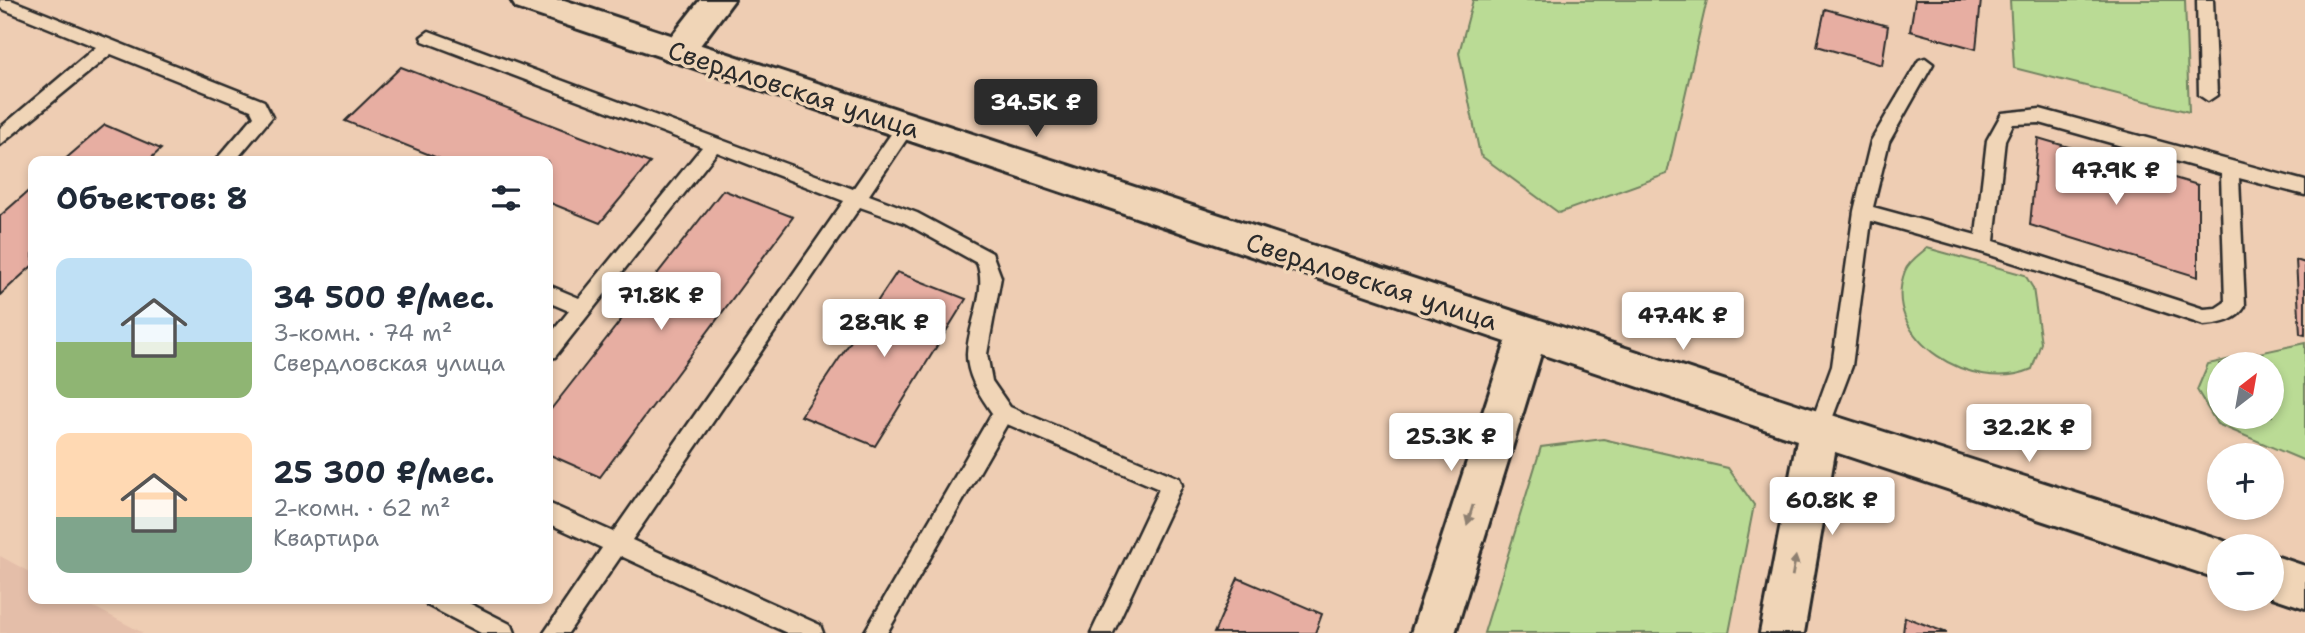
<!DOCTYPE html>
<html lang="ru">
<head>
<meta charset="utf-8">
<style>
  body { margin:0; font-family:"Shantell Sans",sans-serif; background:#f6f6f7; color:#1f2937; height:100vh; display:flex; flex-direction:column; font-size:26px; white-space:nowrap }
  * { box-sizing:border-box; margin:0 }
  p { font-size:23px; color:#747a83 }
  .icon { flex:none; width:38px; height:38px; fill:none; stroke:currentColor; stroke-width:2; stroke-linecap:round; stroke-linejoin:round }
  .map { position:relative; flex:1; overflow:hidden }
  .drawer { position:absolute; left:28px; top:156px; width:525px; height:448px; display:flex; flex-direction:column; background:#fff; border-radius:14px; box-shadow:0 4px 10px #0003 }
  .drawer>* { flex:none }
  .needle { width:46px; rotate:31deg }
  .fabs { position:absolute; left:2207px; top:352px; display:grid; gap:14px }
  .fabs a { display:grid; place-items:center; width:77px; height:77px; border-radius:50%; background:#fff; box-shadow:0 4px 10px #0003; font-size:35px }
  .price { position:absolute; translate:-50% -60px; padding:0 16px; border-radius:7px; background:#fff; color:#222; font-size:23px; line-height:46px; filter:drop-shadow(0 2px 4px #0008) }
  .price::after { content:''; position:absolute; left:50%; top:42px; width:21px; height:16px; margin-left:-10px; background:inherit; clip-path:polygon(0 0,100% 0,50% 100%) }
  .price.current { background:#2b2b2b; color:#fff }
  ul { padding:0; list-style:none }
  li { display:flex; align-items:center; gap:21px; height:175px; padding:0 28px }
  li span { display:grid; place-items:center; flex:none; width:196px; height:140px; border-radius:14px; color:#555 }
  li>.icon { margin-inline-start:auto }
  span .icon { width:84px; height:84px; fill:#fffc; stroke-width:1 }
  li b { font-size:30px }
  h2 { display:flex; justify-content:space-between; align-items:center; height:84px; padding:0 28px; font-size:30px }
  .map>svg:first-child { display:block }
  .built { fill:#e4bea9 }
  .green { fill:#badb95; stroke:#728360; stroke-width:2; fill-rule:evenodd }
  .building { fill:#e7aea2; stroke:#2b2b2b; stroke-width:2 }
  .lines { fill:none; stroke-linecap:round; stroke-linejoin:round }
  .service-casing { stroke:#2b2b2b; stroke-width:5 }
  .minor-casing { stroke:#2b2b2b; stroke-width:6 }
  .tertiary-casing { stroke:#2b2b2b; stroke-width:6 }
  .secondary-casing { stroke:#2b2b2b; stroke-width:6 }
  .service { fill:#f0d5b7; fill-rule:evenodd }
  .minor { fill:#f0d5b7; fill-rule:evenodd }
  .tertiary { fill:#f0d5b7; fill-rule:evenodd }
  .secondary { fill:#f0d5b7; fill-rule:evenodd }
  .oneway { fill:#8e8071 }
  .labels { text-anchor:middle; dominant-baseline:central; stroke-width:7; stroke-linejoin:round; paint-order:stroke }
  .street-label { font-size:26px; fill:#2b2b2b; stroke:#f0d5b7 }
</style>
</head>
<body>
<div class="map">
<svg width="2305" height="633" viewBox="0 0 2305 633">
  <rect width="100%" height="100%" fill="#eecdb3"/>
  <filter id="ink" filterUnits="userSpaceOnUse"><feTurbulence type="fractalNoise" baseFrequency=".0143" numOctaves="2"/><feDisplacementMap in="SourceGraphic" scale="14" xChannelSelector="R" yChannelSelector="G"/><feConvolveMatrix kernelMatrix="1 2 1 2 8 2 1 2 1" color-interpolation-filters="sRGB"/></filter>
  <g filter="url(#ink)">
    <path class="built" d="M0,556L33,574V598L79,599L143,633H0Z"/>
    <path class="green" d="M1473,0H1707L1667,174L1559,213L1480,155L1459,53Z
      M2010,0H2185L2189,112L2014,68Z
      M1927,248L2025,275L2033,288L2041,343L2032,369C1974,395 1879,340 1905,271C1908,262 1920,254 1927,248Z
      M2305,343V461L2217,424L2197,390L2208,364ZM2219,364H2272V416H2219Z
      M1603,439L1728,468L1754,505L1729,633H1484L1541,447Z"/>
    <path class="building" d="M1915,0H1981L1976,49L1910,31Z
      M1825,9L1888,26L1882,65L1817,46Z
      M401,67L650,163L600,223L548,202V161H445L345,121Z
      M105,125L161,149L148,161H63Z
      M2038,138L2198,185V277L2030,225Z
      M33,187V265L0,295V216Z
      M723,190L793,217L600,477L548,454V413Z
      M2296,260L2305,263V335L2300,334Z
      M897,272L966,299L875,446L801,416Z
      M1238,578L1322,614L1315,633H1214Z
      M1905,617L1947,633H1903Z"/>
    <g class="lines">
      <defs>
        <path id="service" d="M0,0H11L264,101L272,117L235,161H215L254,116L251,110L111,54L0,145V128L96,47L0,8Z
          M2197,0H2213L2217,95L2208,101L2199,95Z
          M429,31L853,189L900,121H912L915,126L912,131L869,195L917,213L992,253L1001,277L987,354L992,381L1010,407L1179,478L1182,485L1113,633H1091L1159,489L1007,424L887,633H864L992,413C980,395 967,377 967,354C968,323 988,293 977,263L905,223L860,207L632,540L820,625L823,633H787L621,556L568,633H544L602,548L548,523V503L613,532L844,201L717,152L555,357L548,359V337L569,311L548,302V285L579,298L702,147L423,41L421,37Z
          M1925,58L1933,64L1889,142L1873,207L1976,235L1987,140L2002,113L2040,109L2305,181V195L2239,178L2245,306C2237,321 2220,324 2204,325L1984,253L1871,221L1852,366L1826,435L1819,438L1812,435L1809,429L1832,366L1854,211L1871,141L1919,60ZM2040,123L2221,174L2225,302L2216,308L2204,309L1994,241L2005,140L2013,124Z
          M424,598H459L512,625L515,633H481L427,605Z"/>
        <path id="minor" d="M700,0H734L690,59L678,62L666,59L661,50Z"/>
        <path id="tertiary" d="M1819,411L2219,539L2235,546H2219V579L1805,442L1799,429L1805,416Z
          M2272,555L2305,566V608L2272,597Z"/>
        <path id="secondary" d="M511,0H564L1833,416L1839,429L1804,633H1760L1797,440L1541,354L1455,633H1411L1506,342L516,8Z"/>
      </defs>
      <use href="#service" class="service-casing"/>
      <use href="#minor" class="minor-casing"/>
      <use href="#tertiary" class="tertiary-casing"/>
      <use href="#secondary" class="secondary-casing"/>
      <use href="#service" class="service"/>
      <use href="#minor" class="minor"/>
      <use href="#tertiary" class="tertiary"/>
      <use href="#secondary" class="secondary"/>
    </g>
    <defs><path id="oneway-solid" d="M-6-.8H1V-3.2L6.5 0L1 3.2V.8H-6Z" transform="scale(1.75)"/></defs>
    <g class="oneway">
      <use href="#oneway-solid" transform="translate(1470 515) rotate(107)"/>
      <use href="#oneway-solid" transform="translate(1794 566) rotate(-80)"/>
    </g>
  </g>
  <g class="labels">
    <g class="street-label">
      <text transform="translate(794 89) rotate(18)">Свердловская улица</text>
      <text transform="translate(1372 281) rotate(18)">Свердловская улица</text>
    </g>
  </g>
</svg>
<div class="fabs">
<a><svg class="needle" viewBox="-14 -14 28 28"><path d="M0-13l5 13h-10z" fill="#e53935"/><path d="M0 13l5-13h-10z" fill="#747a83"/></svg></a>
<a>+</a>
<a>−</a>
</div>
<b class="price current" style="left:1036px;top:139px">34.5K ₽</b>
<b class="price" style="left:2116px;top:207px">47.9K ₽</b>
<b class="price" style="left:661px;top:332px">71.8K ₽</b>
<b class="price" style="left:1683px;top:352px">47.4K ₽</b>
<b class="price" style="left:884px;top:359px">28.9K ₽</b>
<b class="price" style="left:2029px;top:464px">32.2K ₽</b>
<b class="price" style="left:1451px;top:473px">25.3K ₽</b>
<b class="price" style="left:1832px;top:537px">60.8K ₽</b>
<section class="drawer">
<h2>Объектов: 8<svg class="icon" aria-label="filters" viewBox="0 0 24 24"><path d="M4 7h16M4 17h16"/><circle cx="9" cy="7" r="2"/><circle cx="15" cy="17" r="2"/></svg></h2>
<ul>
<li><span style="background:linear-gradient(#bfe0f5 60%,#8fb573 0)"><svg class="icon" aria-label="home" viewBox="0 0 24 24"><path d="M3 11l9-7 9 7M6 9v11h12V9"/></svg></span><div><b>34 500 ₽/мес.</b><p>3-комн. · 74 m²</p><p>Свердловская улица</p></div></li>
<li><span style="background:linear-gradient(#ffd9b3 60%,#7fa58c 0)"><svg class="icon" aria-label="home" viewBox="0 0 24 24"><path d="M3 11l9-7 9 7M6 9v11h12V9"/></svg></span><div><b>25 300 ₽/мес.</b><p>2-комн. · 62 m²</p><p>Квартира</p></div></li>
</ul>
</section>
</div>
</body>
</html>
